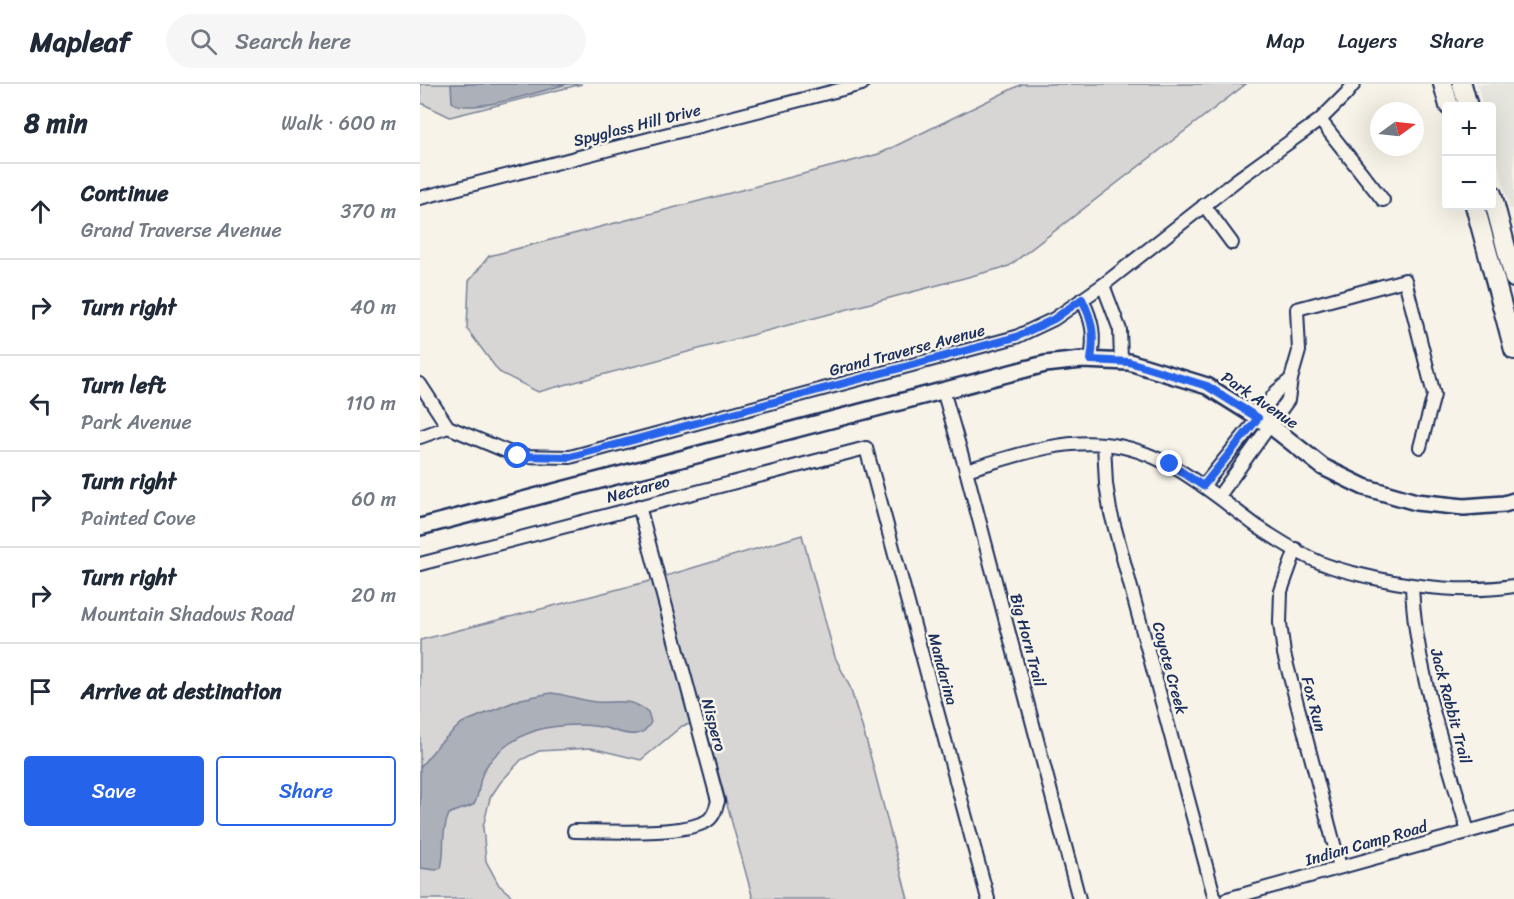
<!DOCTYPE html>
<html lang="en">
<head>
<meta charset="utf-8">
<style>
	:root { --surface:#fff; --page:#f6f6f7; --text:#1f2937; --muted:#747a83; --line:#e0e1e3; --accent:#2563eb }
	body { margin:0; font-family:Sriracha,sans-serif; background:var(--page); color:var(--text) }
	.controls { position:absolute; right:18px; top:18px; display:grid; overflow:hidden; border-radius:6px; box-shadow:0 6px 24px #0002 }
	.controls button { width:54px; height:54px; display:grid; place-items:center; padding:0; border:0; border-bottom:2px solid var(--line); background:var(--surface); color:var(--text); font:30px sans-serif }
	.compass { position:absolute; left:950px; top:18px; width:54px; height:54px; border-radius:50%; background:var(--surface); box-shadow:0 6px 24px #0002; rotate:75deg }
	.stop { position:absolute; width:18px; height:18px; margin:-14px; border:4px solid #2563eb; border-radius:50%; background:#fff }
	.stop.end { background:#2563eb; border-color:#fff; box-shadow:0 2px 6px #0008 }
	.list { margin:0; padding:0; list-style:none }
	h2 { display:flex; justify-content:space-between; align-items:center; height:78px; margin:0; padding:0 24px; font-size:26px }
	h2 small { font-size:20px; font-weight:400; color:var(--muted) }
	.list li { display:grid; grid-template-columns:39px 1fr auto; gap:18px; align-items:center; box-sizing:border-box; height:96px; padding:0 24px; border-top:2px solid var(--line) }
	.list b { display:block; font-size:22px; white-space:nowrap }
	.list p { margin:0; font-size:20px; white-space:nowrap; color:var(--muted) }
	.list em { font-size:20px; font-style:normal; color:var(--muted) }
	.actions { display:flex; gap:12px; padding:18px 24px }
	.actions a { flex:1; padding:14px 0; border:2px solid var(--accent); border-radius:6px; text-align:center; font-size:21px; color:var(--accent) }
	.actions .main { background:var(--accent); color:#fff }
	.icon { flex:none; width:33px; height:33px; fill:none; stroke:currentColor; stroke-width:2; stroke-linecap:round; stroke-linejoin:round }
	.map { position:relative; flex:none; width:1094px; height:815px; overflow:hidden }
	header { display:flex; align-items:center; gap:36px; box-sizing:border-box; height:84px; padding:0 30px; background:var(--surface); border-bottom:2px solid var(--line) }
	header strong { font-size:28px }
	nav { display:flex; gap:33px; margin-inline-start:auto; font-size:21px }
	.search { width:420px; height:54px; background:var(--page); display:flex; align-items:center; gap:15px; box-sizing:border-box; padding:0 21px; border-radius:33px; color:var(--muted); font-size:22px }
	main { display:flex }
	aside { flex:1; background:var(--surface) }
	.map>svg:first-child { display:block }
	.built { fill:#e6e5de }
	.green { fill:#d7d6d4; stroke:#798299; stroke-width:1.5 }
	.water { fill:#acb0b9; stroke:#727c95; stroke-width:1.5 }
	.lines { fill:none; stroke-linecap:round; stroke-linejoin:round }
	.minor-casing { stroke:#1b2f5e; stroke-width:16 }
	.tertiary-casing { stroke:#1b2f5e; stroke-width:20 }
	.secondary-casing { stroke:#1b2f5e; stroke-width:22 }
	.minor { stroke:#f7f3e8; stroke-width:12 }
	.tertiary { stroke:#f7f3e8; stroke-width:15 }
	.secondary { stroke:#f7f3e8; stroke-width:18 }
	.route { stroke:#2563eb; stroke-width:8 }
	.labels { text-anchor:middle; dominant-baseline:central; stroke-width:5; stroke-linejoin:round; paint-order:stroke }
	.street-label { font-size:16px; fill:#1b2f5e; stroke:#f7f3e8 }
</style>
</head>
<body>
<header>
<strong>Mapleaf</strong>
<div class="search"><svg class="icon" aria-label="search" viewBox="0 0 24 24"><circle cx="10" cy="10" r="6"/><path d="M15 15l6 6"/></svg>Search here</div>
<nav><a>Map</a><a>Layers</a><a>Share</a></nav>
</header>
<main>
<aside>
<h2>8 min<small>Walk · 600 m</small></h2>
<ul class="list">
<li><svg class="icon" aria-label="ahead" viewBox="0 0 24 24"><path d="M12 20V5M6 11l6-6 6 6"/></svg><div><b>Continue</b><p>Grand Traverse Avenue</p></div><em>370 m</em></li>
<li><svg class="icon" aria-label="right" viewBox="0 0 24 24"><path d="M7 20v-9h11M14 6l5 5-5 5"/></svg><div><b>Turn right</b></div><em>40 m</em></li>
<li><svg class="icon" aria-label="left" viewBox="0 0 24 24"><path d="M17 20v-9H6M10 6l-5 5 5 5"/></svg><div><b>Turn left</b><p>Park Avenue</p></div><em>110 m</em></li>
<li><svg class="icon" aria-label="right" viewBox="0 0 24 24"><path d="M7 20v-9h11M14 6l5 5-5 5"/></svg><div><b>Turn right</b><p>Painted Cove</p></div><em>60 m</em></li>
<li><svg class="icon" aria-label="right" viewBox="0 0 24 24"><path d="M7 20v-9h11M14 6l5 5-5 5"/></svg><div><b>Turn right</b><p>Mountain Shadows Road</p></div><em>20 m</em></li>
<li><svg class="icon" aria-label="arrive" viewBox="0 0 24 24"><path d="M6 21V4h12l-3 4 3 4H6"/></svg><div><b>Arrive at destination</b></div></li>
</ul>
<div class="actions"><a class="main">Save</a><a>Share</a></div>
</aside>
<div class="map">
<svg width="1094" height="815" viewBox="0 0 1094 815">
	<rect width="100%" height="100%" fill="#f7f3e8"/>
	<filter id="ink" filterUnits="userSpaceOnUse"><feTurbulence type="fractalNoise" baseFrequency=".0167" numOctaves="2"/><feDisplacementMap in="SourceGraphic" scale="12" xChannelSelector="R" yChannelSelector="G"/><feConvolveMatrix kernelMatrix="1 2 1 2 8 2 1 2 1" color-interpolation-filters="sRGB"/></filter>
	<g filter="url(#ink)">
		<!-- built -->
		<polygon class="built" points="1057,0 1094,0 1094,124 1090,125 1072,55 1072,22 1063,22"/>
		<!-- green -->
		<g class="green">
			<polygon points="0,0 162,0 30,33 1,19"/>
			<polygon points="602,0 826,0 589,182 118,308 79,288 47,245 49,197 69,172 459,70"/>
			<polygon points="382,451 415,573 430,603 447,659 488,815 333,815 284,637 262,642 221,676 171,664 119,667 101,676 80,699 70,714 63,743 66,777 79,801 95,815 0,815 0,556 226,498"/>
		</g>
		<!-- water -->
		<g class="water">
			<path d="M31 0H147C125 6 47 32 32 18Z"/>
			<path d="M131 609C144 610 156 615 169 617 191 622 207 610 228 628L231 638C228 644 224 649 217 650 205 652 193 645 181 643 164 640 143 641 125 644 102 649 73 666 63 689 58 698 60 712 54 720 52 723 36 726 29 730 20 751 26 766 21 784L16 786 0 784V683L20 659 42 639 101 615Z"/>
		</g>
		<g class="lines">
			<defs>
				<g id="minor">
					<polyline points="900,36 963,116"/>
					<polyline points="0,114 442,0"/>
					<polyline points="784,121 812,159"/>
					<polyline points="683,201 700,246 701,277"/>
					<path d="M662 215C673 238 675 251 671 276"/>
					<polyline points="0,300 28,343 98,372 150,373 596,253 634,235 683,201 818,95 900,36 926,10 934,0"/>
					<polyline points="523,306 546,386 659,815"/>
					<polyline points="0,353 28,343"/>
					<polyline points="684,360 686,400 690,426 795,815"/>
					<path d="M546 386C590 374 637 355 684 360 745 365 791 409 838 443 856 455 882 471 901 479 918 486 937 490 954 494 1001 504 1046 509 1094 502"/>
					<polyline points="783,402 838,334 856,308 871,295"/>
					<polyline points="799,412 868,316 871,295 879,267 877,225 985,196 1014,311 1000,363"/>
					<polyline points="876,465 861,507 860,539 864,570 920,783"/>
					<polyline points="0,480 446,364 568,815"/>
					<path d="M992 502C995 586 1026 668 1048 748"/>
					<path d="M154 747C187 747 260 752 287 737 294 733 296 724 298 717L219 422"/>
					<polyline points="807,815 1094,735"/>
				</g>
				<polyline id="tertiary" points="0,443 625,280 662,276 709,278 787,302 851,342 903,383 944,403 996,418 1044,423 1084,420 1094,417"/>
				<g id="secondary">
					<polyline points="1023,0 1029,22"/>
					<polyline points="1042,0 1048,22"/>
					<polyline points="1072,110 1094,194"/>
					<polyline points="1055,122 1094,266"/>
				</g>
			</defs>
			<!-- minor casing -->
			<use href="#minor" class="minor-casing"/>
			<!-- tertiary casing -->
			<use href="#tertiary" class="tertiary-casing"/>
			<!-- secondary casing -->
			<use href="#secondary" class="secondary-casing"/>
			<!-- minor -->
			<use href="#minor" class="minor"/>
			<!-- tertiary -->
			<use href="#tertiary" class="tertiary"/>
			<!-- secondary -->
			<use href="#secondary" class="secondary"/>
		</g>
	</g>
	<g class="lines" filter="url(#ink)">
		<!-- route -->
		<path class="route" d="M98 372 150 373 596 253 634 235 662 215C673 238 675 251 671 276L709 278 787 302 838 334 783 402 750 380"/>
	</g>
	<g class="labels">
		<!-- street labels -->
		<g class="street-label">
			<text transform="translate(217 41) rotate(-14)">Spyglass Hill Drive</text>
			<text transform="translate(487 266) rotate(-15)">Grand Traverse Avenue</text>
			<text transform="translate(840 316) rotate(34)">Park Avenue</text>
			<text transform="translate(218 405) rotate(-15)">Nectareo</text>
			<text transform="translate(608 556) rotate(75)">Big Horn Trail</text>
			<text transform="translate(750 584) rotate(75)">Coyote Creek</text>
			<text transform="translate(523 585) rotate(75)">Mandarina</text>
			<text transform="translate(894 620) rotate(75)">Fox Run</text>
			<text transform="translate(1031 622) rotate(75)">Jack Rabbit Trail</text>
			<text transform="translate(294 641) rotate(75)">Nispero</text>
			<text transform="translate(946 759) rotate(-16)">Indian Camp Road</text>
		</g>
	</g>
</svg>
<div class="controls">
<button>+</button>
<button>−</button>
</div>
<svg class="compass" viewBox="-18 -18 36 36"><path d="M0-13l5 13h-10z" fill="#e53935"/><path d="M0 13l5-13h-10z" fill="#747a83"/></svg>
<div class="stop" style="left:98px;top:372px"></div>
<div class="stop end" style="left:750px;top:380px"></div>
</div>
</main>
</body>
</html>
